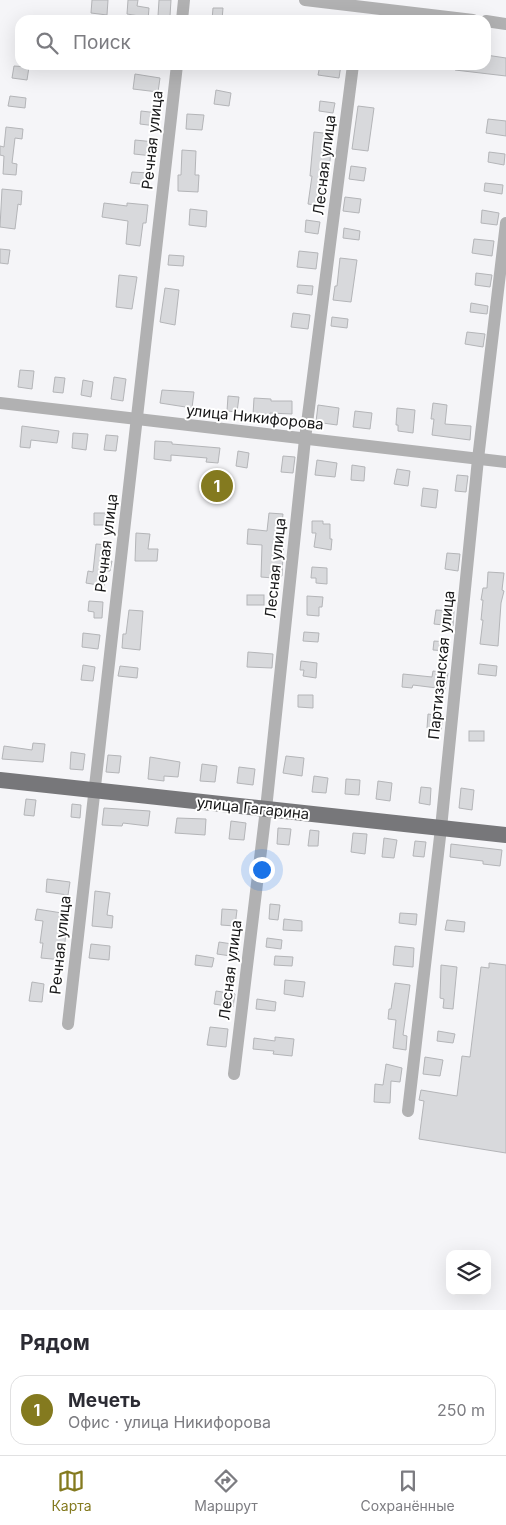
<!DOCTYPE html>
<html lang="ru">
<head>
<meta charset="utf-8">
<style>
	:root { --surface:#fff; --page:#f2f2f3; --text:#2b2b33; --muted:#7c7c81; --line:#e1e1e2; --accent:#847a1f }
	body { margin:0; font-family:Inter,sans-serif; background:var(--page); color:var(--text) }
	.controls { position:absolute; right:15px; bottom:15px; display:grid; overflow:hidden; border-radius:10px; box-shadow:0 5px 20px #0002 }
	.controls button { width:45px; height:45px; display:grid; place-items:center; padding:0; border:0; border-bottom:1px solid var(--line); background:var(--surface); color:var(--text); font:25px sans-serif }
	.you { position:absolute; left:261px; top:869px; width:18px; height:18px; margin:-12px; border:4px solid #fff; border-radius:50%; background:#1a73e8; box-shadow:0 0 0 8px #1a73e833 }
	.badge { display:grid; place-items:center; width:32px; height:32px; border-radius:50%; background:var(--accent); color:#fff; font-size:16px; font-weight:700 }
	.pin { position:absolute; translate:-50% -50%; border:2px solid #fff; box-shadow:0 1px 5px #0006 }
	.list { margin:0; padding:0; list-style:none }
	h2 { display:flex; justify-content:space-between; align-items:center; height:65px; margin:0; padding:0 20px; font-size:21px }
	h2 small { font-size:16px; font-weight:400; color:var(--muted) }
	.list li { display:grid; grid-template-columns:32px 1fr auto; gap:15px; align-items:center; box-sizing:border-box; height:70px; margin:0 10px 10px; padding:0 10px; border:1px solid var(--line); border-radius:15px }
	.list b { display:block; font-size:19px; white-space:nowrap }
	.list p { margin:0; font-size:16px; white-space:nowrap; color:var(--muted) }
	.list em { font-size:16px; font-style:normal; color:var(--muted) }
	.icon { flex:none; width:28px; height:28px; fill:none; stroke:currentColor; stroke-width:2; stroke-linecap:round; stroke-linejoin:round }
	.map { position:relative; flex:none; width:506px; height:1310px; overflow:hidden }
	.search { position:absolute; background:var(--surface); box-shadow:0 5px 20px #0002; left:15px; right:15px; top:15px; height:55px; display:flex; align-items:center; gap:12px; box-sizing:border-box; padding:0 18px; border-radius:15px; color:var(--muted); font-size:19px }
	.sheet { height:145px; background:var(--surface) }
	nav { display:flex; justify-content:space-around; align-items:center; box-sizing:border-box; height:70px; border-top:1px solid var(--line); background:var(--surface); font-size:14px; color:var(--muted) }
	nav a { display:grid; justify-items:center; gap:2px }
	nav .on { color:var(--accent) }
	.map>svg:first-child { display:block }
	.building { fill:#d8d9dc; stroke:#b4b5b8 }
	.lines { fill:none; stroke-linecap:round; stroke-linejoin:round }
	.minor { stroke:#b1b1b2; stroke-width:12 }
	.major { stroke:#77777a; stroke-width:16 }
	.labels { text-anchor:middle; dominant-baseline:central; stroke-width:4; stroke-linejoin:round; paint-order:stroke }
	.street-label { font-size:15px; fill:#161617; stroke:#fff }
</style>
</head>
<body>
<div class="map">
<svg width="506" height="1310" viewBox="0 0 506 1310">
	<rect width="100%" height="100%" fill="#f5f5f8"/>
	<!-- building -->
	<g class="building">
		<polygon points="92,0 108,0 107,15 91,13"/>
		<polygon points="128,0 138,0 137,6 149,8 148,20 139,20 139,16 127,14"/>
		<polygon points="159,0 171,0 170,16 158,16"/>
		<polygon points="213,8 223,8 222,20 212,20"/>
		<polygon points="486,55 506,58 506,76 455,70 456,65 486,65"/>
		<polygon points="320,65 341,65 339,78 318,75"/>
		<polygon points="14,66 29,67 27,80 12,78"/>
		<polygon points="135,74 160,78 158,92 133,89"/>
		<polygon points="216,90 231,93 229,106 214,104"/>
		<polygon points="10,96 26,98 25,108 8,106"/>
		<polygon points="320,101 335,103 333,113 319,111"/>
		<polygon points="358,106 374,108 368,151 352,149"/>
		<polygon points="141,111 158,113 156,126 140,124"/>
		<polygon points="187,114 204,115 202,130 186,129"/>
		<polygon points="488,119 506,121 506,136 486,133"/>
		<polygon points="6,127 23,129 22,139 15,138 12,163 17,164 16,175 3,174 4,156 0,155 0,146 4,147"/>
		<polygon points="314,132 333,134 328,178 327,178 323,206 308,204 312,176 310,176"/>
		<polygon points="135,140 155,142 153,156 134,154"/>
		<polygon points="182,150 196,151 195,175 199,175 198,192 178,191 178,175 181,175"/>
		<polygon points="489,152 505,154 504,165 488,162"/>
		<polygon points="351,166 366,168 364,181 349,179"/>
		<polygon points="132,172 150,173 149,185 130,183"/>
		<polygon points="485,183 503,185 502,194 484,191"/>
		<polygon points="2,189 22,191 21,205 18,204 15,229 0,227"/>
		<polygon points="345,197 361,199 359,213 343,211"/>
		<polygon points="104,203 127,206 127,203 148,205 146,223 143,223 140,246 126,244 128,221 102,217"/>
		<polygon points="190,209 207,211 206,227 189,225"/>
		<polygon points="482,210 499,213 497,225 481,223"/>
		<polygon points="306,220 320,222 318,234 305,232"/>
		<polygon points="344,228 360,231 359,240 343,238"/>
		<polygon points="474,239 494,241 492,256 472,253"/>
		<polygon points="0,249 10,250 8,264 0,263"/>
		<polygon points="299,251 318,253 316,269 297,267"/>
		<polygon points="169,255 184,256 183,266 168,265"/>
		<polygon points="340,258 357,260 351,302 333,300 335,286 337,286"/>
		<polygon points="476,273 492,275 490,287 475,285"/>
		<polygon points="119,275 137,277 132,309 116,307"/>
		<polygon points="298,285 313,286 312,295 297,293"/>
		<polygon points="165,288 179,290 175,325 160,322"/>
		<polygon points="471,303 488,306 487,314 470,312"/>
		<polygon points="293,313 310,315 308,329 291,327"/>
		<polygon points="332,317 348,319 347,328 331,326"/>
		<polygon points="467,332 485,334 483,347 465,344"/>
		<polygon points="20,370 34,371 32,389 18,387"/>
		<polygon points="55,377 65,378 63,393 53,392"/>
		<polygon points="114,377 126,379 123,401 111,399"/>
		<polygon points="83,380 93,382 91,397 81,395"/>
		<polygon points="162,390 194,392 192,408 160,403"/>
		<polygon points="228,396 239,397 237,412 227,411"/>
		<polygon points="254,398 271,399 271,401 292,401 292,414 270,413 270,416 253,415"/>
		<polygon points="433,403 447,405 445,424 471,426 470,440 432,435 434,419 431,419"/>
		<polygon points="318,405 339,408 337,425 316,422"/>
		<polygon points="397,408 415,410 413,433 398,431 398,425 396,425"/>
		<polygon points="355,411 372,413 370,429 353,427"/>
		<polygon points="22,426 59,431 57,443 31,440 30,448 20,447"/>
		<polygon points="73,433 88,434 86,450 72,448"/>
		<polygon points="106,435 118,436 116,451 104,450"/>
		<polygon points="155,441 172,442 172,444 220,448 218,463 206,462 207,458 171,455 171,461 154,459"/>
		<polygon points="238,451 249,453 247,468 236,466"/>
		<polygon points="283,456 295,457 293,473 281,472"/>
		<polygon points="317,460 337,463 335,477 315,475"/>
		<polygon points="352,465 365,467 364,481 351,480"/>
		<polygon points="397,469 410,471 408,486 394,484"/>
		<polygon points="457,475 468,476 466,492 455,491"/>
		<polygon points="210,476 230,477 229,489 226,489 225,498 212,497 213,489 209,488"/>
		<polygon points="423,488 438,490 436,508 421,506"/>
		<polygon points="94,513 110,513 109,525 94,525"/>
		<polygon points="269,513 283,514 281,533 284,533 282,576 273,575 273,578 261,577 262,545 247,544 248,529 267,531"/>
		<polygon points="312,521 323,521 323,524 330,524 330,539 332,539 331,550 314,547 316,533 312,533"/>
		<polygon points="136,533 150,534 148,549 158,549 157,561 135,561"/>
		<polygon points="96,544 109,545 107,560 112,561 110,571 106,571 104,586 86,583 88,571 93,572"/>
		<polygon points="447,553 460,554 458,571 445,569"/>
		<polygon points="312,567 327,568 327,584 316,583 316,578 311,578"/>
		<polygon points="488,572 504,573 502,590 504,591 501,603 498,646 480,644 483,620 481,620 483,600 481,600 483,588 487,588"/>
		<rect x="247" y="595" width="17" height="10"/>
		<polygon points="307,596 323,597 322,607 319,607 319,616 307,615"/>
		<polygon points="89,601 103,602 102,618 94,618 94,612 88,611"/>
		<polygon points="129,610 143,611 140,650 122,648 123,634 126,634"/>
		<polygon points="436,610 454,611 453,626 434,624"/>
		<polygon points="304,632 319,633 318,642 303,641"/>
		<polygon points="83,633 100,635 98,649 82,647"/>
		<polygon points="434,641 449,642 448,651 433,650"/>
		<polygon points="248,652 273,654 272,668 247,667"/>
		<polygon points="301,661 317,663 316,678 303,676 304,670 300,670"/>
		<polygon points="479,664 497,666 496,676 478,674"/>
		<polygon points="83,665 95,667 93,681 81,680"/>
		<polygon points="120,666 138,668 137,678 118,676"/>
		<polygon points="433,671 448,673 445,689 413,685 412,688 402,687 403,674 432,677"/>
		<polygon points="298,695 313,695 313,708 298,707"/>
		<polygon points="428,714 443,716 441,730 427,728"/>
		<rect x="469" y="731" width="15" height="10"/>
		<polygon points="33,743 45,744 43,762 2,759 4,746 32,750"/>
		<polygon points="71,752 85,754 83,770 70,769"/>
		<polygon points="108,755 121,756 119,773 106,772"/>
		<polygon points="286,756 304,758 302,776 283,773"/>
		<polygon points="150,757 180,762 178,777 164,776 164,781 148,779"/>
		<polygon points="202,764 217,766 215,782 200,781"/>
		<polygon points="239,767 255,769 253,785 237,783"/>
		<polygon points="314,776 328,778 326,793 312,792"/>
		<polygon points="346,779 360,780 359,795 345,794"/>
		<polygon points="378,781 392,783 390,801 376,799"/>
		<polygon points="421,787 431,788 430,805 419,803"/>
		<polygon points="461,788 474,790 472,810 459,808"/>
		<polygon points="26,799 36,800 34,816 24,815"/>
		<polygon points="72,804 81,805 80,818 71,817"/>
		<polygon points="104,808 150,811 148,826 123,823 122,826 102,825"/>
		<polygon points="177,818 206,819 205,835 175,833"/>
		<polygon points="231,821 246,823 244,840 229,839"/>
		<polygon points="278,828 291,829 289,845 277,844"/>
		<polygon points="310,830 319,831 318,846 308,846"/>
		<polygon points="353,833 367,834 365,854 351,852"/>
		<polygon points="384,838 397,840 394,858 382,857"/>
		<polygon points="415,841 426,842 424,857 413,856"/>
		<polygon points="451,844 502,850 500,866 483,864 483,861 450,857"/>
		<polygon points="47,879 70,882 68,895 46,892"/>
		<polygon points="95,891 110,893 107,915 113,916 112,928 92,926"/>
		<polygon points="270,904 280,905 278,920 269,919"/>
		<polygon points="37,909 68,914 63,960 41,958 43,943 40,943 43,921 35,920"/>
		<polygon points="222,909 237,910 235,926 221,925"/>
		<polygon points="400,913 417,914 416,925 399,923"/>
		<polygon points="284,919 302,921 302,931 283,930"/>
		<polygon points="447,920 465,922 464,932 445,930"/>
		<polygon points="267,938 282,940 281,949 266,947"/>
		<polygon points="219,942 239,945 238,957 217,954"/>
		<polygon points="91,944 110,946 109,960 89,958"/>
		<polygon points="395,946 414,948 413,967 393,965"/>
		<polygon points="196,955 214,958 212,967 195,965"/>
		<polygon points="275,956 293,957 292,966 274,965"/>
		<polygon points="489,963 506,965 506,1153 419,1139 424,1101 419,1100 421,1090 457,1096 462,1056 470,1057 481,967 489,968"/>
		<polygon points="441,965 457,967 453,1009 443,1008 444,999 440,998"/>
		<polygon points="285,980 305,982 303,997 284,994"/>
		<polygon points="32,982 44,984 42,1002 29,1001"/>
		<polygon points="395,983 410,985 403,1035 407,1036 406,1050 393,1048 396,1020 388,1019 389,1009 391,1009"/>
		<polygon points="216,991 235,994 233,1007 214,1004"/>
		<polygon points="257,999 276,1002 275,1011 256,1009"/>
		<polygon points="210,1027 228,1029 226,1047 207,1045"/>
		<polygon points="438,1031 455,1034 453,1043 437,1041"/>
		<polygon points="275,1037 294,1039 292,1056 273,1054 274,1051 253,1049 254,1038 275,1041"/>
		<polygon points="425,1057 443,1060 440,1076 423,1074"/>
		<polygon points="386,1064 402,1068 400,1082 391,1081 390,1103 374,1102 375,1084 383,1085"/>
	</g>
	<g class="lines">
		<!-- minor -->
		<g class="minor">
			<polyline points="305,0 473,20"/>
			<polyline points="182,20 184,0"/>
			<polyline points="486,21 506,24"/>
			<polyline points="0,403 506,462"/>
			<polyline points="68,1024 177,65"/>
			<polyline points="234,1074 266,809 305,439 353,65"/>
			<polyline points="408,1111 441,828 478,459 506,223"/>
		</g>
		<!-- major -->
		<polyline class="major" points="0,780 506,835"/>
	</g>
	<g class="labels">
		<!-- street labels -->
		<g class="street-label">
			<text transform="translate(152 140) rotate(-84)">Речная улица</text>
			<text transform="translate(324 165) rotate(-83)">Лесная улица</text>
			<text transform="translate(255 417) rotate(6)">улица Никифорова</text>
			<text transform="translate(106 543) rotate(-83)">Речная улица</text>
			<text transform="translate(275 568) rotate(-84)">Лесная улица</text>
			<text transform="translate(441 665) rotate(-84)">Партизанская улица</text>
			<text transform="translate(253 808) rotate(6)">улица Гагарина</text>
			<text transform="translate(60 945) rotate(-84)">Речная улица</text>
			<text transform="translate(230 970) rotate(-83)">Лесная улица</text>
		</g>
	</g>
</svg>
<div class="controls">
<button><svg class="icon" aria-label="layers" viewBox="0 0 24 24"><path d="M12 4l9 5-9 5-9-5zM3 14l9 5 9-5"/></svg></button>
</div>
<div class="you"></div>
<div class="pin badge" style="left:217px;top:486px">1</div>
<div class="search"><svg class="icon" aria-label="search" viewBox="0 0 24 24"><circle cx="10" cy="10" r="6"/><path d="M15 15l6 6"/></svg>Поиск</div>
</div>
<section class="sheet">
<h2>Рядом<small></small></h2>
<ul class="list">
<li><span class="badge">1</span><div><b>Мечеть</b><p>Офис · улица Никифорова</p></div><em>250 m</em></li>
</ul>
</section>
<nav>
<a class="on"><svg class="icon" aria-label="map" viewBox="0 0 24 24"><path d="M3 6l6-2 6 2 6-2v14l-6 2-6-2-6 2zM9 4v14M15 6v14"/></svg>Карта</a>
<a><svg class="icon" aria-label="directions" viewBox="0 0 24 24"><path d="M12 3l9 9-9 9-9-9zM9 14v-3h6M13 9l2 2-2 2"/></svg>Маршрут</a>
<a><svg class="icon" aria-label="saved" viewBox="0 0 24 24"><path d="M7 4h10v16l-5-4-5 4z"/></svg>Сохранённые</a>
</nav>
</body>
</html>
